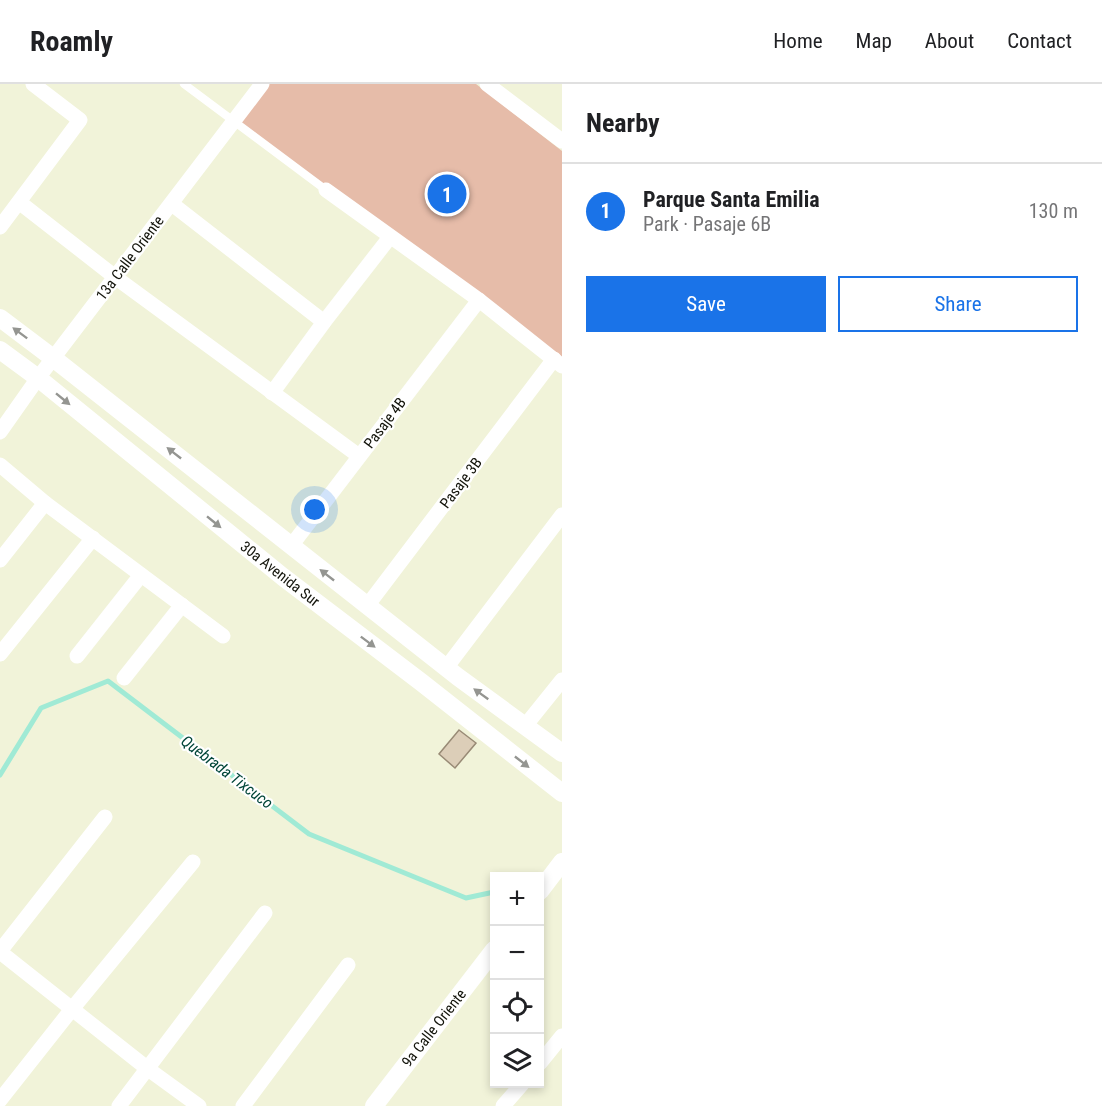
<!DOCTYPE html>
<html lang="en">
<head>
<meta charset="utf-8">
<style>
	:root { --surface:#fff; --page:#f2f2f2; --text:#202124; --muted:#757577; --line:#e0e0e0; --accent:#1a73e8 }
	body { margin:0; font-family:"Roboto Condensed",sans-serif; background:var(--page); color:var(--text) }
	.controls { position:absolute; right:18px; bottom:18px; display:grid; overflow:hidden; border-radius:0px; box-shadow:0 3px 9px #0003 }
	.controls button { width:54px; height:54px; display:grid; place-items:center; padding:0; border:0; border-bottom:2px solid var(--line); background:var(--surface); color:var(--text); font:30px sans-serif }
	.you { position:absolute; left:315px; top:426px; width:21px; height:21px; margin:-15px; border:4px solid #fff; border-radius:50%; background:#1a73e8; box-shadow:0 0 0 9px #1a73e833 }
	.badge { display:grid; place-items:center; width:39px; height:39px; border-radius:50%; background:var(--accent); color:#fff; font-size:20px; font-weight:700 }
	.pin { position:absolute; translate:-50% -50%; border:3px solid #fff; box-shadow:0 2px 6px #0006 }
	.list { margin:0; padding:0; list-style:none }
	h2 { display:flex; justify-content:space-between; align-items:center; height:78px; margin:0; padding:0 24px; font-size:26px }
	h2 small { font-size:20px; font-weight:400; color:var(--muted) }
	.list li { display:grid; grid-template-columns:39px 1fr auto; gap:18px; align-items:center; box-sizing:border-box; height:96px; padding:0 24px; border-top:2px solid var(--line) }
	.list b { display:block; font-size:22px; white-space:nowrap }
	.list p { margin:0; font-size:20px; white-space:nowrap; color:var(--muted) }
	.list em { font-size:20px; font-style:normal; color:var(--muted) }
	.actions { display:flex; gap:12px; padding:18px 24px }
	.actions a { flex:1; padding:14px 0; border:2px solid var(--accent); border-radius:0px; text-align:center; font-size:21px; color:var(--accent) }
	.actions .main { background:var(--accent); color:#fff }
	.icon { flex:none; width:33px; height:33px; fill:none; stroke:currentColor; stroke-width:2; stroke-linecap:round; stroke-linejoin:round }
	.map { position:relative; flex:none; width:562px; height:1022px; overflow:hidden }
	header { display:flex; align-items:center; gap:36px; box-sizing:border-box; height:84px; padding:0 30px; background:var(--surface); border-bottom:2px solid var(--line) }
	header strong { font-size:28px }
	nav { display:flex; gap:33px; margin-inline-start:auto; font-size:21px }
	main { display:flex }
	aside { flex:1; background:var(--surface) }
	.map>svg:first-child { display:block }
	.green { fill:#e6bca9 }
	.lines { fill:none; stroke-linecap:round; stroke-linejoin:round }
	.stream { stroke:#a0ead5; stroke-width:5 }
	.building { fill:#dcceb8; stroke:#998b76; stroke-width:1.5 }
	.service { stroke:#fff; stroke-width:8 }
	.minor { stroke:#fff; stroke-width:15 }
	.tertiary { stroke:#fff; stroke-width:18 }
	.oneway { fill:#949591 }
	.labels { text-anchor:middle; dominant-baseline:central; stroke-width:4.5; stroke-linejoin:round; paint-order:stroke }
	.street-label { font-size:15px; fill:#12130a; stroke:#fff }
	.water-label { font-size:16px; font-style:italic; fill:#014538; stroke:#fff }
</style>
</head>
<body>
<header>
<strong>Roamly</strong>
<nav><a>Home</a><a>Map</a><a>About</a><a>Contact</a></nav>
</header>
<main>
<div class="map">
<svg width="562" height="1022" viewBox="0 0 562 1022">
	<rect width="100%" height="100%" fill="#f1f3d9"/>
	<!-- green -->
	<polygon class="green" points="262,0 476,0 562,67 562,282 234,37"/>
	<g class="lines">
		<!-- stream -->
		<polyline class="stream" points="0,691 41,624 108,597 309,750 466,814 494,808"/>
	</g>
	<!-- building -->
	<polygon class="building" points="459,646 476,659 455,684 439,670"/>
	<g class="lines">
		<!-- service -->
		<polyline class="service" points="184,0 326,106"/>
		<!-- minor -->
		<g class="minor">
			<polyline points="487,0 562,57"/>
			<polyline points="326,106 479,216 562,282"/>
			<polyline points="19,118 119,196 359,372"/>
			<polyline points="172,120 324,238"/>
			<polyline points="0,143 80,36 33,0"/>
			<polyline points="272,309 324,238 390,153"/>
			<polyline points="0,348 38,294 262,0"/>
			<polyline points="0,381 45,419 223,552"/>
			<polyline points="291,462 479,216"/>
			<polyline points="0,476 45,419"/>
			<polyline points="367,522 554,275"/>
			<polyline points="0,570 93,454"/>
			<polyline points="77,572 141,491"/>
			<polyline points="446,584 562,431"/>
			<polyline points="124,594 182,521"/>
			<polyline points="525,642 562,596"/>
			<polyline points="0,867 105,733"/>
			<polyline points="0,868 148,985 199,1022"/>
			<polyline points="540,979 562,952"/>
			<polyline points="0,1016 72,925 193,778"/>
			<polyline points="119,1022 265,829"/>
			<polyline points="243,1022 348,881"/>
			<polyline points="503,1022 522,1000"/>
		</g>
		<!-- tertiary -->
		<g class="tertiary">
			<polyline points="0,234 53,274 458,593 562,669"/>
			<polyline points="0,266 38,294 283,493 421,598 562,709"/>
			<polyline points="540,807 562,778"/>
			<polyline points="374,1022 494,866"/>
		</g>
	</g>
	<!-- one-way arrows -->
	<defs><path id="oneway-solid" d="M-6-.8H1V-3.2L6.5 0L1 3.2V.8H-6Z" transform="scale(1.5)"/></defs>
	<g class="oneway">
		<use href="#oneway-solid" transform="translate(20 249) rotate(-143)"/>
		<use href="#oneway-solid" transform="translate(63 315) rotate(39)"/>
		<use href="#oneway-solid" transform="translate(174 369) rotate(-142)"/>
		<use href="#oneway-solid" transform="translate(214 438) rotate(39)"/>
		<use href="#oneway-solid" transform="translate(327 491) rotate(-142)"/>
		<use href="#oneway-solid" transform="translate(368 558) rotate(37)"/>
		<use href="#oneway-solid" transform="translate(481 610) rotate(-144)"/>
		<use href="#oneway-solid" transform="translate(522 678) rotate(38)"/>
	</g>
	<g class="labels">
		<!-- street labels -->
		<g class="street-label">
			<text transform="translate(130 174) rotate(-53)">13a Calle Oriente</text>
			<text transform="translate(385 339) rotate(-53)">Pasaje 4B</text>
			<text transform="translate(461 399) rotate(-53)">Pasaje 3B</text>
			<text transform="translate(280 490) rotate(38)">30a Avenida Sur</text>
			<text transform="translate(434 944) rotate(-52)">9a Calle Oriente</text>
		</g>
		<!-- water labels -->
		<g class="water-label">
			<text transform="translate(227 688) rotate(37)">Quebrada Tixcuco</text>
		</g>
	</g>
</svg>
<div class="controls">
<button>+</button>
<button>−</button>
<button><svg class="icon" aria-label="locate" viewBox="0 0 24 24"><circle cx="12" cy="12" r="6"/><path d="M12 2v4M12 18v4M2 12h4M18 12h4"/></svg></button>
<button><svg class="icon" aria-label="layers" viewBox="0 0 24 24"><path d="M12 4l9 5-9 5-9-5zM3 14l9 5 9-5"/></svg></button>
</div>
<div class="you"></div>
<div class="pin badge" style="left:447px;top:110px">1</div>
</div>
<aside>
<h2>Nearby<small></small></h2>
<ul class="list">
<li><span class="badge">1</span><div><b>Parque Santa Emilia</b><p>Park · Pasaje 6B</p></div><em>130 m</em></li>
</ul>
<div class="actions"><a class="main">Save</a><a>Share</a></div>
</aside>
</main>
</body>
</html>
